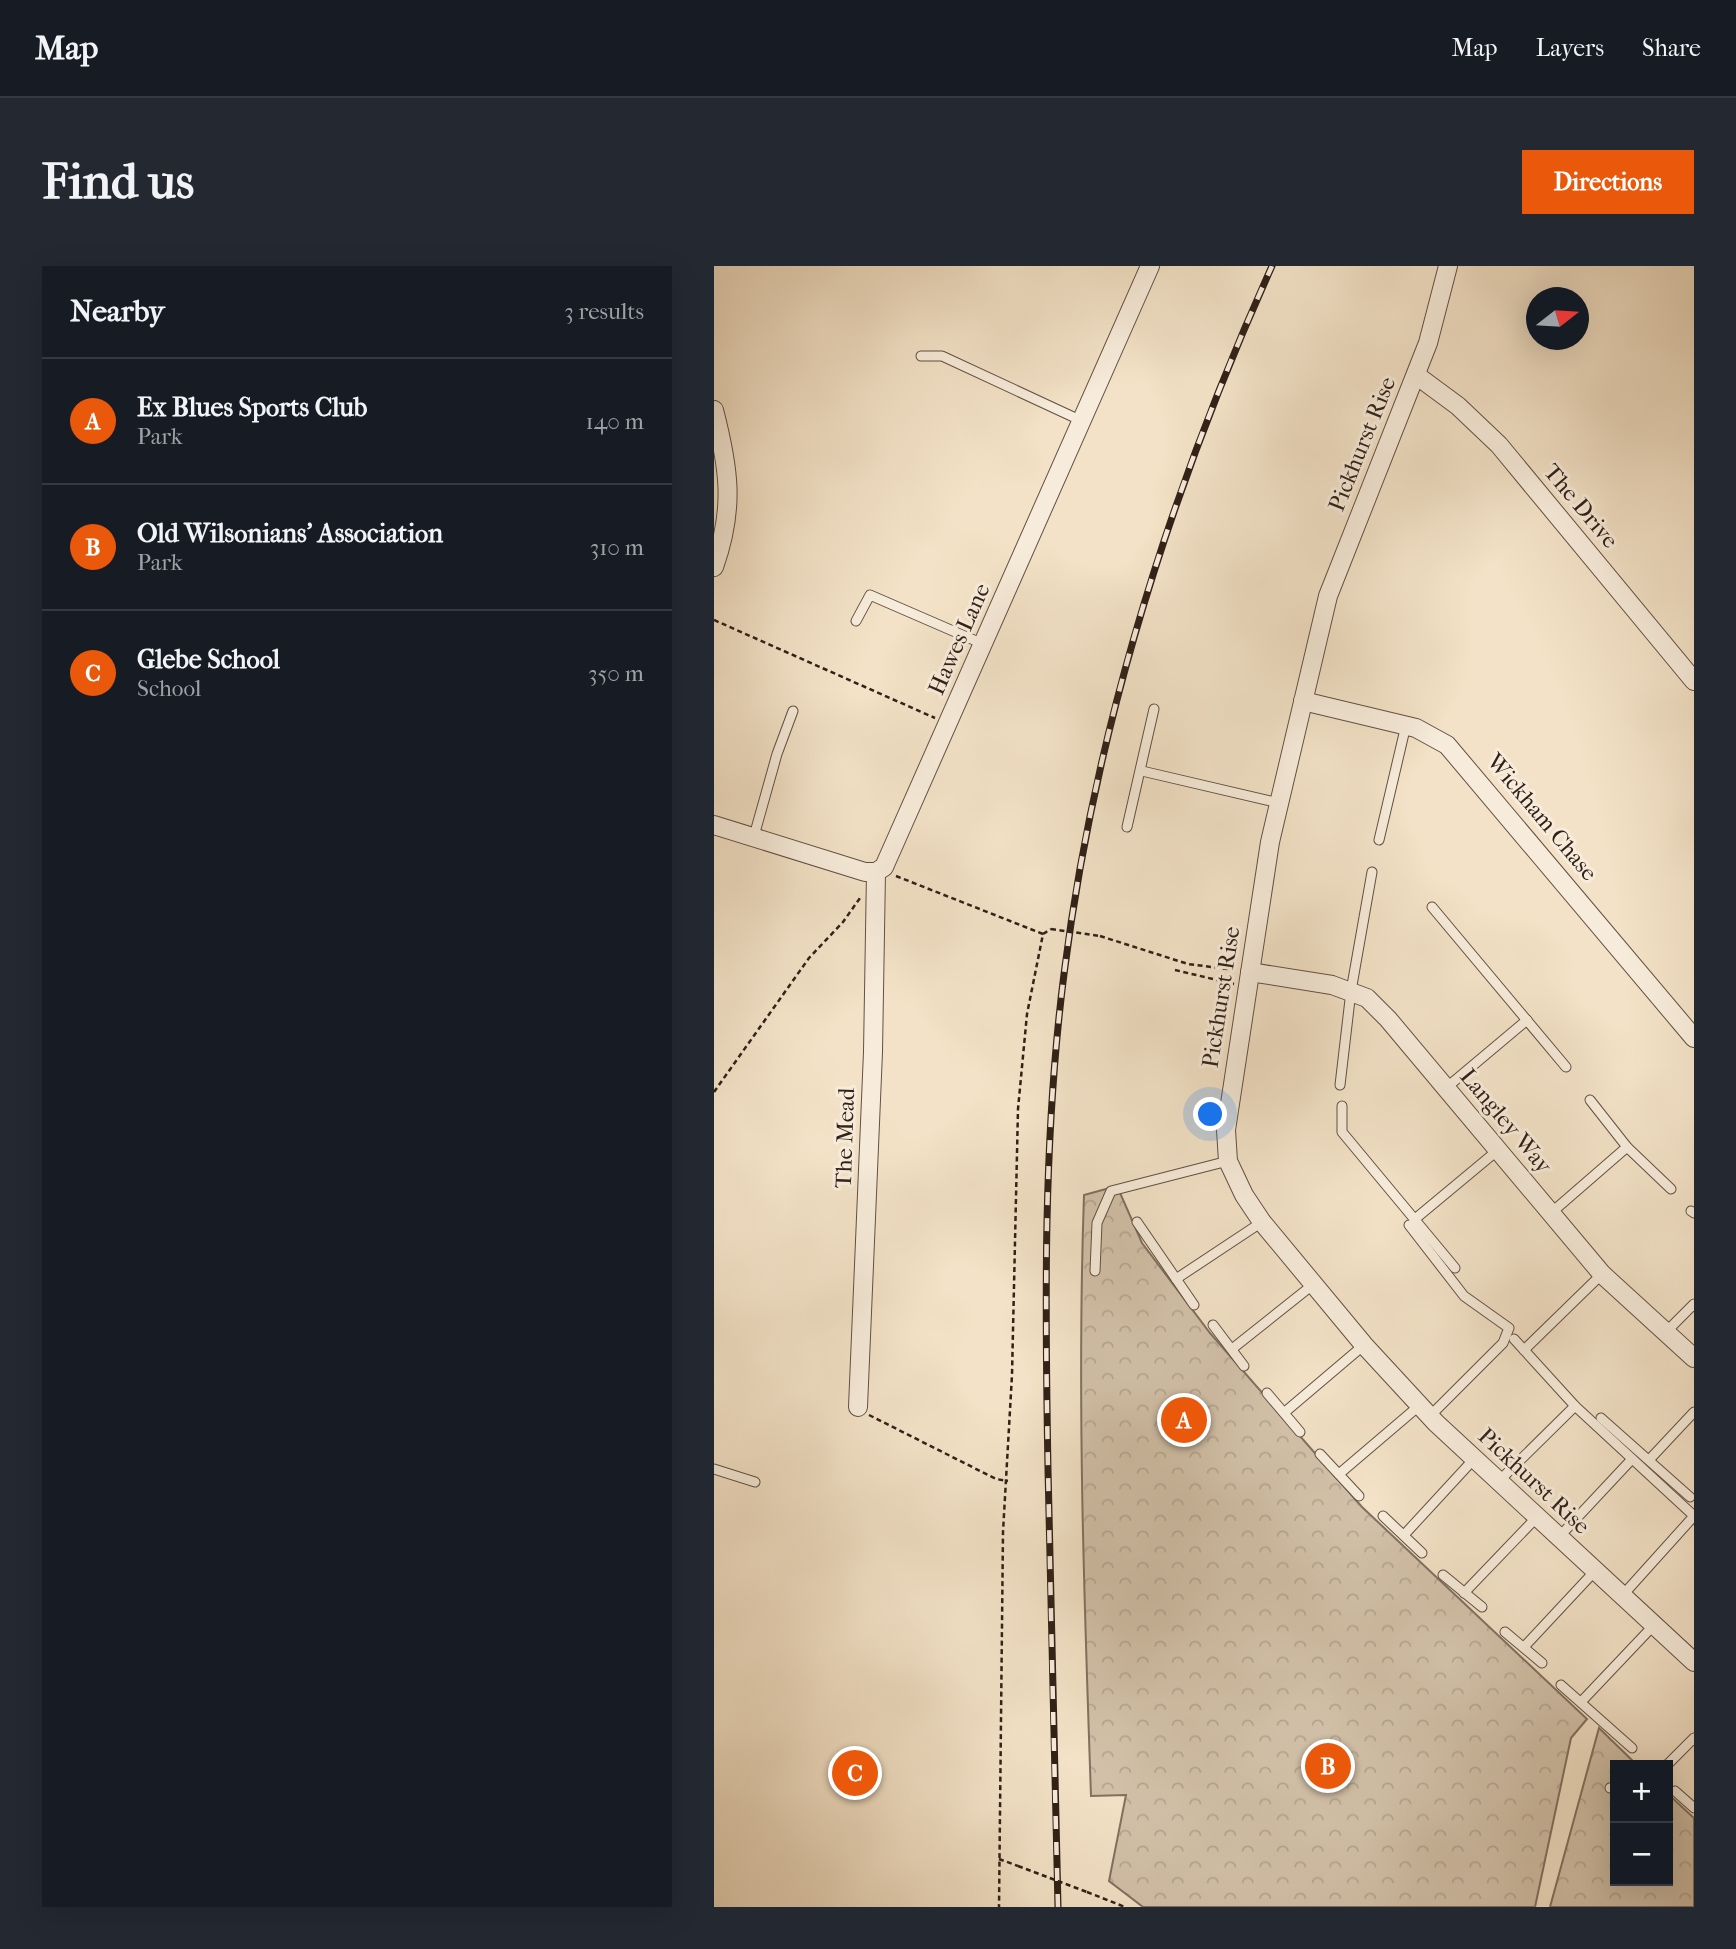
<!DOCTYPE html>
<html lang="en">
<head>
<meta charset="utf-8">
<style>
	:root { --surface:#171b24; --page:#242831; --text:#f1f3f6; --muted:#9ea1a6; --line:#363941; --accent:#ea580c }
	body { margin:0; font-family:"IM FELL French Canon",serif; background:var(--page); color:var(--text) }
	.controls { position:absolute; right:21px; bottom:21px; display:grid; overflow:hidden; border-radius:0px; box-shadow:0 7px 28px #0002 }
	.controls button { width:63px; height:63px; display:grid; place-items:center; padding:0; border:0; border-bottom:2px solid var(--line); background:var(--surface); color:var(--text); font:35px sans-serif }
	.compass { position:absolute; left:812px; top:21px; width:63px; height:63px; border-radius:50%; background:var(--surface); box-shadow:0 7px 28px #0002; rotate:73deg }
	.you { position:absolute; left:497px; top:849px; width:24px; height:24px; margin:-18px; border:5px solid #fff; border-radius:50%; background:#1a73e8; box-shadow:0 0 0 10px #1a73e833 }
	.badge { display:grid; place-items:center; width:46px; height:46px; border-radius:50%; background:var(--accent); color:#fff; font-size:23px; font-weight:700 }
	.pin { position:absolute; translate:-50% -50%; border:4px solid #fff; box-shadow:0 2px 7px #0006 }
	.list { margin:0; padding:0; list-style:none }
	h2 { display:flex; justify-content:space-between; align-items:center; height:91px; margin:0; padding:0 28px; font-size:30px }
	h2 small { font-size:23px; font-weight:400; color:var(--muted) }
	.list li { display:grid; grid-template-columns:46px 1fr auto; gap:21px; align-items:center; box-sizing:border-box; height:126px; padding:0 28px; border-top:2px solid var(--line) }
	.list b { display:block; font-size:26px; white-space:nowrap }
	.list p { margin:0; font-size:23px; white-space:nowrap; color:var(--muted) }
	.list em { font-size:23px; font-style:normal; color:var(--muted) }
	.map { position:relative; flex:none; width:980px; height:1641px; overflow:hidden; border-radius:0px }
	header { display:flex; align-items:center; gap:42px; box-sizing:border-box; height:98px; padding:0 35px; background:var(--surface); border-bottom:2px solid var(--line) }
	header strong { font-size:33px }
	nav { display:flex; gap:38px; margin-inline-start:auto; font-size:24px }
	.intro { display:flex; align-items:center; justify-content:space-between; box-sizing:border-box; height:168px; padding:0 42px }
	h1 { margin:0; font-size:49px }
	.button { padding:18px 32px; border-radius:0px; background:var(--accent); color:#fff; font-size:24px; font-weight:700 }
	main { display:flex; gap:42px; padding:0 42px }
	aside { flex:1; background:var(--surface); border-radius:0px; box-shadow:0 7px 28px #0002 }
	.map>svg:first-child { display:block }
	.park { fill:url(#park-crowns); stroke:#827060; stroke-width:2 }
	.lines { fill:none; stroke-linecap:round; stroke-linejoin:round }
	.service-casing { stroke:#625044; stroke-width:11 }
	.minor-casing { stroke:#625044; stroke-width:20 }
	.path { stroke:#312018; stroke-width:2.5; stroke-dasharray:5 3.5; stroke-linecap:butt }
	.service { stroke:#f7ecdb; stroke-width:9 }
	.minor { stroke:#f7ecdb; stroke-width:18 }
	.rail-casing { stroke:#312018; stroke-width:7 }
	.rail { stroke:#f7ecdb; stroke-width:4.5; stroke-dasharray:13; stroke-linecap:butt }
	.path-bridge { stroke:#312018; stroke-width:2.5; stroke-dasharray:5 3.5; stroke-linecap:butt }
	.labels { text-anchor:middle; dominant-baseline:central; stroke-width:6; stroke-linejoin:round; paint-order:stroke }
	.street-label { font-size:23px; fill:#312018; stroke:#f7ecdb }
</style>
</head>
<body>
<header>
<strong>Map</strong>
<nav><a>Map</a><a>Layers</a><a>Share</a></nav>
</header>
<div class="intro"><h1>Find us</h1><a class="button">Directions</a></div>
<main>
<aside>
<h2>Nearby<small>3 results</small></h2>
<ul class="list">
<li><span class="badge">A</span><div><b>Ex Blues Sports Club</b><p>Park</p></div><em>140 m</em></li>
<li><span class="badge">B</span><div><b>Old Wilsonians' Association</b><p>Park</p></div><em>310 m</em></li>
<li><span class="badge">C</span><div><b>Glebe School</b><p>School</p></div><em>350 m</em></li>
</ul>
</aside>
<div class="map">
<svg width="980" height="1641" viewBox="0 0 980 1641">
	<defs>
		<pattern id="park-crowns" width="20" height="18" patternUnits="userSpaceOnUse" patternTransform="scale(1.75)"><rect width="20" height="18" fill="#d2c1a9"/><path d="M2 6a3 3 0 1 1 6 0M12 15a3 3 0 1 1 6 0" fill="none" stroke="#b5a691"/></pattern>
	</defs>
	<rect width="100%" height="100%" fill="#f3e2c7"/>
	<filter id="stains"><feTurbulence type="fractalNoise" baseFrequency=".00286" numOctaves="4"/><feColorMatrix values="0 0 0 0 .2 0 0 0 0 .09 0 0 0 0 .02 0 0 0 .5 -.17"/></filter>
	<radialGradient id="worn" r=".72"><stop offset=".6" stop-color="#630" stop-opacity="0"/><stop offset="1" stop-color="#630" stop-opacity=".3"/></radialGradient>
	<!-- park -->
	<g class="park">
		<path d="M403 920 428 977 496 1067 648 1241 873 1453 857 1472 821 1641H429L395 1615 412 1529 377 1530C370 1330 363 1129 370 929Z"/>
		<polygon points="885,1462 923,1499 901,1499 901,1615 954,1615 954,1528 980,1552 980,1641 836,1641"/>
	</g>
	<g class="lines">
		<defs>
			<g id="service">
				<polyline points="207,90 228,90 368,155"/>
				<polyline points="142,355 156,329 269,378"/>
				<polyline points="428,505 565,537"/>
				<polyline points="413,561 440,443"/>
				<polyline points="40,570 63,488 79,445"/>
				<polyline points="665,574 692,459"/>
				<polyline points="718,641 852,801"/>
				<polyline points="626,819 637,725 658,606"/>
				<polyline points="732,822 813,754"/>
				<polyline points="876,834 913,881 957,923"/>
				<polyline points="628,840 628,866 741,1002"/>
				<polyline points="977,945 980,947"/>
				<polyline points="837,947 913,881"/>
				<polyline points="701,953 784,884"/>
				<polyline points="423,956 480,1039"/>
				<polyline points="695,959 750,1030 795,1062 789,1077 716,1150"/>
				<polyline points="381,1005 383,957 397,925 514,895"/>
				<polyline points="462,1013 548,956"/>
				<polyline points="499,1059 530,1100"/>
				<polyline points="952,1066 980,1038"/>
				<polyline points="800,1073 861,1140 980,1250"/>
				<polyline points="518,1083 601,1017"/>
				<polyline points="810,1084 888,1008"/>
				<polyline points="553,1127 586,1166"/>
				<polyline points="571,1146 650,1079"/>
				<polyline points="887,1152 976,1231"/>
				<polyline points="606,1188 645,1230"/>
				<polyline points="935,1194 980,1146"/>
				<polyline points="0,1203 41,1216"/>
				<polyline points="625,1208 706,1139"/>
				<polyline points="785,1215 861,1140"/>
				<polyline points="669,1250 708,1287"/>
				<polyline points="690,1269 760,1193"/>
				<polyline points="845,1271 918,1193"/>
				<polyline points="729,1309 768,1341"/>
				<polyline points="750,1327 822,1252"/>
				<polyline points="908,1330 980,1250"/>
				<polyline points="791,1366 828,1397"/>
				<polyline points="810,1381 880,1306"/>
				<polyline points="847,1419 918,1482"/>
				<polyline points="867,1436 940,1359"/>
				<polyline points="953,1499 980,1472"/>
				<polyline points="896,1522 901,1521"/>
				<polyline points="961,1525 980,1542"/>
			</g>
			<g id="minor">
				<polyline points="734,0 714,77 614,330 556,576 512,864 514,895 530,929 548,956 650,1079 722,1157 980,1396"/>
				<polyline points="702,109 744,140 785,179 980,415"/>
				<path d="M0 144C15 202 21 242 0 301"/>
				<polyline points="589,435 702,462 733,479 980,772"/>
				<polyline points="0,559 151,606 162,606 170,601 436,0"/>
				<polyline points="536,706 618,719 653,732 674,753 888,1008 980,1092"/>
				<polyline points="144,1141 159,786 162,606"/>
			</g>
		</defs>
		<!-- service casing -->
		<use href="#service" class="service-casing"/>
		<!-- minor casing -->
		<use href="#minor" class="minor-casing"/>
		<!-- path -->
		<g class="path">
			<polyline points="0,354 221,452"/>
			<polyline points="182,610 329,668 313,748 304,843 298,1109 289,1266 285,1641"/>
			<polyline points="329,668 337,663"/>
			<polyline points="386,670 474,698 521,704"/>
			<polyline points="461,704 520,718"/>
			<polyline points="0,826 95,692 129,656 146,632"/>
			<polyline points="155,1149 282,1213 294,1215"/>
			<polyline points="285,1593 304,1600"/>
			<polyline points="373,1626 411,1641"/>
		</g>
		<!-- service -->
		<use href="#service" class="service"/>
		<!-- minor -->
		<use href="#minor" class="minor"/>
		<defs>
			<path id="rail" d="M344 1641C340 1495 337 1349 334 1203 331 1038 329 872 350 708 381 461 456 226 558 0"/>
		</defs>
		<!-- rail casing -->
		<use href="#rail" class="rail-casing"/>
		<!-- rail -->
		<use href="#rail" class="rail"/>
		<!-- path-bridge -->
		<g class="path-bridge">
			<polyline points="337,663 386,670"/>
			<polyline points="304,1600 373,1626"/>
		</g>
	</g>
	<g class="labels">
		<!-- street labels -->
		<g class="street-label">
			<text transform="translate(648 178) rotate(-68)">Pickhurst Rise</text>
			<text transform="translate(867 240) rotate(50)">The Drive</text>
			<text transform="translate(245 373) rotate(-66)">Hawes Lane</text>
			<text transform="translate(828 551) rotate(50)">Wickham Chase</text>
			<text transform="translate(507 731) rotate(-81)">Pickhurst Rise</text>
			<text transform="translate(792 855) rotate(50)">Langley Way</text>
			<text transform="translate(131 872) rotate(-88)">The Mead</text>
			<text transform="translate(820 1215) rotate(43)">Pickhurst Rise</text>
		</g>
	</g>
	<rect width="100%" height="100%" filter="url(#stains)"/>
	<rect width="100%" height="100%" fill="url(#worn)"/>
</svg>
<div class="controls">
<button>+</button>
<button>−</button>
</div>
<svg class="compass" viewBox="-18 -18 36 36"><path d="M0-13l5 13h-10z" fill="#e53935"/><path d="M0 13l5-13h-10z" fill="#9ea1a6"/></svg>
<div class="you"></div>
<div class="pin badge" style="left:470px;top:1154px">A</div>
<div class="pin badge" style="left:614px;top:1500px">B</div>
<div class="pin badge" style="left:141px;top:1507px">C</div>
</div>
</main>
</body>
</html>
